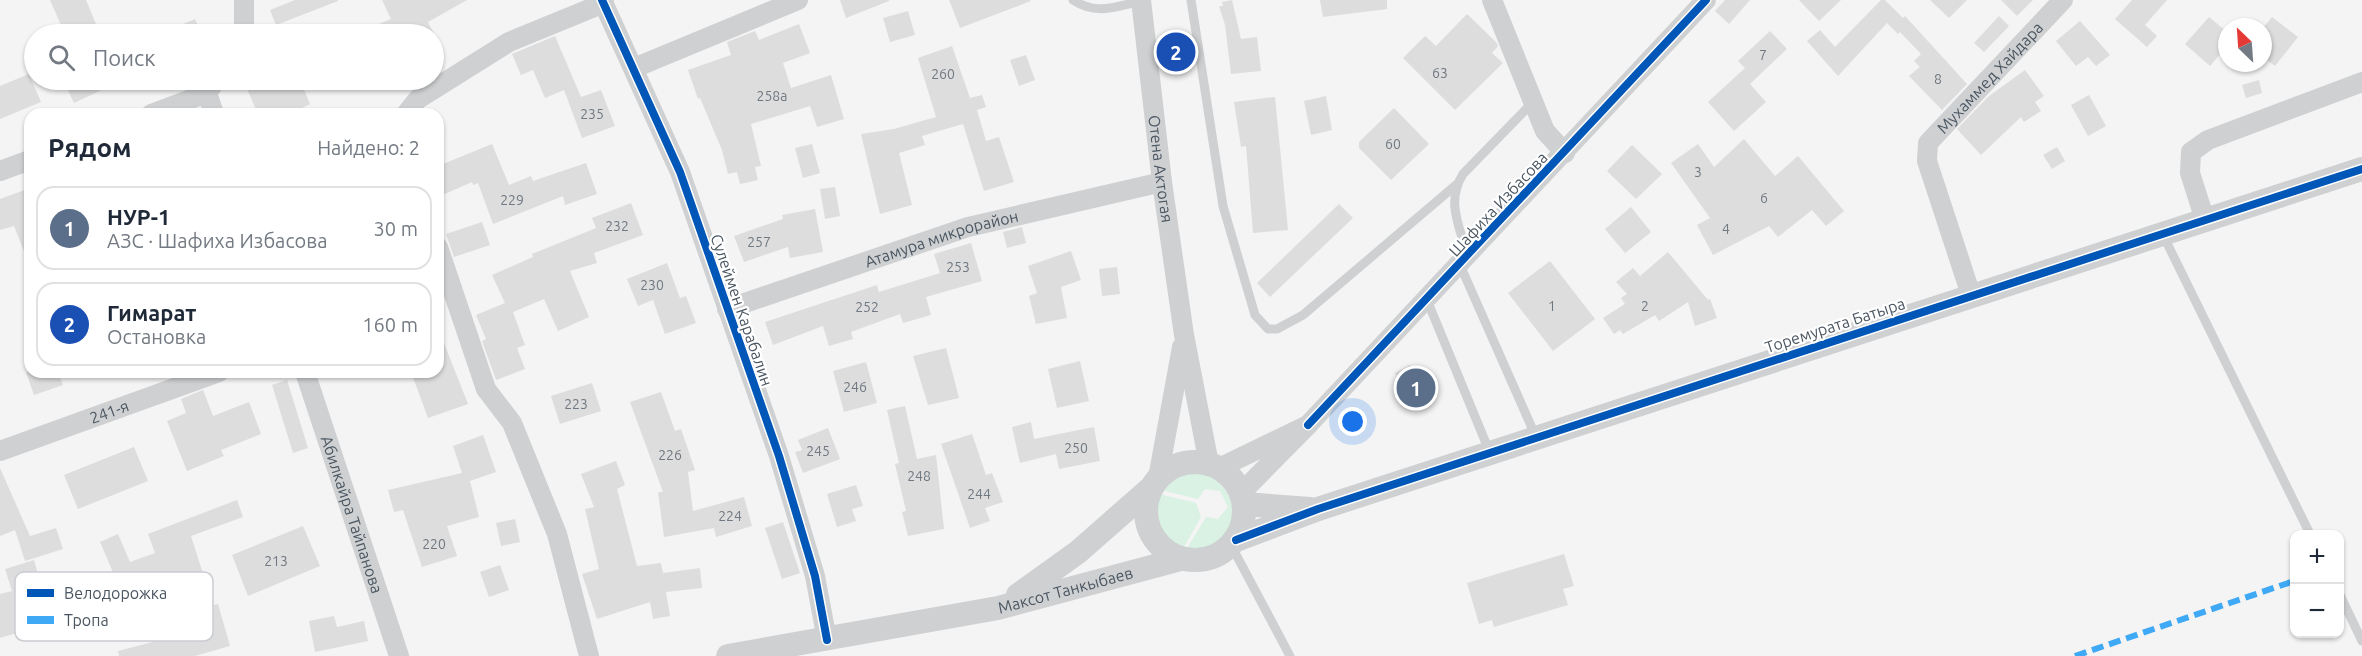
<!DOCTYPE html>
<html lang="ru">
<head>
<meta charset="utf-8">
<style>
	:root { --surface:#fff; --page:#f6f6f7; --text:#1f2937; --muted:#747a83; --line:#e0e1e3; --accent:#2563eb }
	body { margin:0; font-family:Ubuntu,sans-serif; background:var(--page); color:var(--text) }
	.controls { position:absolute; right:18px; bottom:18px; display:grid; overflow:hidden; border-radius:12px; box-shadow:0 2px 4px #0004 }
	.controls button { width:54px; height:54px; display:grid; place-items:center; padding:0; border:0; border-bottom:2px solid var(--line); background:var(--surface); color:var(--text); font:30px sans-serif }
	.compass { position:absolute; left:2218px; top:18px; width:54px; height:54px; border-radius:50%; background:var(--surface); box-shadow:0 2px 4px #0004; rotate:335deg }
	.you { position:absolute; left:1353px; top:422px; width:21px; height:21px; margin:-15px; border:4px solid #fff; border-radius:50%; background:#1a73e8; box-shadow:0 0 0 9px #1a73e833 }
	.badge { display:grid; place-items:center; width:39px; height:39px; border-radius:50%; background:var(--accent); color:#fff; font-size:20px; font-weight:700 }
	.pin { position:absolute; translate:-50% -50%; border:3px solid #fff; box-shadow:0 2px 6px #0006 }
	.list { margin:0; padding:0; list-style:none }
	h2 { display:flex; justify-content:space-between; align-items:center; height:78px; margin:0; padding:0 24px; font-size:26px }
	h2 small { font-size:20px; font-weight:400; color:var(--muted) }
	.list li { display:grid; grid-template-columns:39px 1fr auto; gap:18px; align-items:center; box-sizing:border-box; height:84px; margin:0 12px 12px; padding:0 12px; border:2px solid var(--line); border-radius:18px }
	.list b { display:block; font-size:22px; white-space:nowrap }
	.list p { margin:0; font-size:20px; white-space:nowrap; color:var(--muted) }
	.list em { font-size:20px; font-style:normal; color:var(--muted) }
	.icon { flex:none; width:33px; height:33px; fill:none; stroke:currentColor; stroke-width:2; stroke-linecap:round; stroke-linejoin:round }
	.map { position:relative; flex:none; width:2362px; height:656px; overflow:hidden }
	.search { position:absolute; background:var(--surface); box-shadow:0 2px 4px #0004; left:24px; top:24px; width:420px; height:66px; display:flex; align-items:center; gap:15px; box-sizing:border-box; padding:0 21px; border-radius:33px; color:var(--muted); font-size:22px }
	.panel { position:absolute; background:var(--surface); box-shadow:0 2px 4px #0004; left:24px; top:108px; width:420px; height:270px; border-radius:18px }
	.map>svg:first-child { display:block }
	.green { fill:#d9f2e3 }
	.building { fill:#ddddde }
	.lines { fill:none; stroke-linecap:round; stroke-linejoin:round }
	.service { stroke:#ced0d2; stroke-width:9 }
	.minor { stroke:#ced0d2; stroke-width:20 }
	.tertiary { stroke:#ced0d2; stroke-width:24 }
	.quiet { stroke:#3fa9f5; stroke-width:6; stroke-dasharray:12 6; stroke-linecap:butt }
	.cycleway-casing { stroke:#fff; stroke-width:11 }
	.cycleway { stroke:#0057b8; stroke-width:8 }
	.labels { text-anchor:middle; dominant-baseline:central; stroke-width:4.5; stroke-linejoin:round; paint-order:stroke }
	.number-label { font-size:14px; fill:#707881 }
	.street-label { font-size:16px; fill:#4a5661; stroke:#fff }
	.key { fill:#fff; stroke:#c9ccd0; stroke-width:1.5 }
	.key-label { font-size:16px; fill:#4a5661 }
</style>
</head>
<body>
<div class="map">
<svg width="2362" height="656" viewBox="0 0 2362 656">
	<rect width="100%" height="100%" fill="#f4f4f4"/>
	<!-- green -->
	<g class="green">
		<path d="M1198 472C1251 487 1240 556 1186 550L1206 517 1218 519 1228 507 1220 491 1205 489 1198 499 1161 490C1172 477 1181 473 1198 472Z"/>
		<path d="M1159 494 1196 503 1201 517 1184 547C1159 538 1152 518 1159 494Z"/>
	</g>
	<!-- building -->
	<g class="building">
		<polygon points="50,0 86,0 100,34 65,34"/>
		<polygon points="295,0 338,0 338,1 276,25 270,10"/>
		<polygon points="382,0 467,0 428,22 434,34 355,34 391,19"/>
		<polygon points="840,0 889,0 889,1 846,18"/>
		<polygon points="949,0 1030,0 1031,1 960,28"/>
		<polygon points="1232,0 1241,39 1257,37 1261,71 1231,74 1225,25 1219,6 1223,6 1222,2"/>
		<polygon points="1320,0 1387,0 1387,9 1323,17"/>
		<polygon points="1725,0 1750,0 1729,24 1715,11"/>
		<polygon points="1799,0 1841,0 1819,21"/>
		<polygon points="1881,0 1885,0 1903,18 1905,16 1967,84 1942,110 1909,76 1920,67 1914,61 1921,54 1900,32 1898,34 1887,23 1838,76 1807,41 1820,30 1835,47"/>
		<polygon points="1930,0 1967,0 1949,18"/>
		<polygon points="2001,0 2033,0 2017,16"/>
		<polygon points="2132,0 2167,0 2145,25 2157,36 2147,47 2115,19"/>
		<polygon points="908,11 915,35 890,42 883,18"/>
		<polygon points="1467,14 1496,42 1498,46 1492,53 1503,63 1455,110 1403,58 1425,36 1436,46"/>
		<polygon points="1999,16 2009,26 1984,52 1974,43"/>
		<polygon points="2209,17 2227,32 2227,46 2210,66 2185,44"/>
		<polygon points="2272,17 2298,37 2275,66 2263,57 2263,28"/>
		<polygon points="195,19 202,34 160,34"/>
		<polygon points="2080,21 2110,55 2096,66 2088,57 2076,66 2056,41"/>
		<polygon points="799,24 810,53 783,63 791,88 831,75 844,119 817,127 810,106 751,124 761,166 755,167 758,180 740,184 737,172 728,174 722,150 700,98 698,99 688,70 731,55 727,42 750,33 755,31 759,40"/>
		<polygon points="1770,31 1787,49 1750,84 1766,102 1734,131 1708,102 1745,68 1738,61"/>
		<polygon points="555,36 581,97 601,90 615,126 582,138 564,90 545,98 533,70 521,75 512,54"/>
		<polygon points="952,46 970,98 982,95 986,107 977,110 986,141 999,137 1014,182 984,191 963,124 922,136 925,145 899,153 912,205 880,214 861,134 894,129 936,117 918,58"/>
		<polygon points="1026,55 1035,80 1019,86 1010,60"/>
		<polygon points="2025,70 2044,96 2035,102 2041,111 2024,122 2021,117 1981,155 1957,129 1989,96"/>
		<polygon points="29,74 41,102 0,119 0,86"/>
		<polygon points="63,80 123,80 74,103"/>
		<polygon points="268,80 300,80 310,104 296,111 298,114 258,114 247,89"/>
		<polygon points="2259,80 2262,93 2246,98 2242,85"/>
		<polygon points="2089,95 2106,126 2088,136 2071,105"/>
		<polygon points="1326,96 1332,130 1311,135 1304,101"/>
		<polygon points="1275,97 1288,230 1253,233 1246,146 1241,147 1234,102"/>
		<polygon points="1394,108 1429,144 1391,180 1359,148 1359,142"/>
		<polygon points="1744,139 1775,176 1798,156 1844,211 1826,226 1812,210 1778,237 1769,226 1713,255 1697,225 1710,218 1671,163 1698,144 1714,167"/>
		<polygon points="492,144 509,185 531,176 533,181 586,163 597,194 565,205 563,196 493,224 478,183 473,185 472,182 438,197 438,166"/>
		<polygon points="812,144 820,173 803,178 795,148"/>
		<polygon points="1632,145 1662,174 1636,199 1607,171"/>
		<polygon points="2057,147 2065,161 2052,169 2043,155"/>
		<polygon points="835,187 840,216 825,219 820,189"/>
		<polygon points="30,188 30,263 29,264 14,226 0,230 0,199"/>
		<polygon points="631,203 643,235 594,253 597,263 570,271 589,317 558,331 544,299 513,312 525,345 517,348 525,369 496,380 482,341 486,339 476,315 505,303 492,275 533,257 532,254 596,228 592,218"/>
		<polygon points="1339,204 1353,218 1270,297 1257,283"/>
		<polygon points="1631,207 1651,232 1625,253 1605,229"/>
		<polygon points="815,209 823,252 790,258 788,247 744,262 734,236 783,219 782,215"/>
		<polygon points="482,222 490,245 454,257 446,234"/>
		<polygon points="1022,227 1026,243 1007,248 1003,232"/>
		<polygon points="971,243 982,281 926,297 931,315 903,323 900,314 851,332 853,339 829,346 823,326 773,345 765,322 877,285 879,292 940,273 934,254"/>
		<polygon points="1071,251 1081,280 1061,287 1067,318 1036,324 1029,296 1037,293 1028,266"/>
		<polygon points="1668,252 1708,300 1710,299 1717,318 1695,326 1688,302 1659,321 1655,315 1623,334 1620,330 1614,334 1603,318 1625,304 1621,298 1627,294 1616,282 1633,268 1640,276"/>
		<polygon points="1550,261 1595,319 1553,351 1508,293"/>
		<polygon points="667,263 680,298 686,296 696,323 665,334 653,300 638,306 627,279"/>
		<polygon points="1117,267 1120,294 1102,296 1099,269"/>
		<polygon points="438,328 468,404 428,418 411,372 438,372"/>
		<polygon points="946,348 959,398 928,405 913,356"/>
		<polygon points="1080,361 1089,401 1057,408 1048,369"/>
		<polygon points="866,362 877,403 844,412 833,371"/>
		<polygon points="1410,365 1428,403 1413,410 1395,373"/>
		<polygon points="26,372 58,372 63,385 34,395"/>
		<polygon points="287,380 308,448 293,453 272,385"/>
		<polygon points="592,383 601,411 560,424 551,396"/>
		<polygon points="203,390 213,416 249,402 261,434 221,450 224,456 187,471 167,421 186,413 181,399"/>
		<polygon points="661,392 675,431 681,429 695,470 688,472 693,511 744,497 752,526 716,537 714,528 664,537 658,492 663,492 630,402"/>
		<polygon points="905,406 917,459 936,455 944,529 908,536 902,512 906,511 895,464 899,463 887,410"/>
		<polygon points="1031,422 1034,439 1094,427 1100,461 1059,469 1056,454 1020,463 1012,427"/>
		<polygon points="828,428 840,459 803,473 795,452 802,450 798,440"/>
		<polygon points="972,434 986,475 992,473 1003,502 985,508 990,521 970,528 941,444"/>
		<polygon points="483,435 496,472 470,481 479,517 447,526 457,556 422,567 403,510 394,512 388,490 462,473 453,446"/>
		<polygon points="134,447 148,481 78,509 64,475"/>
		<polygon points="616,461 625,485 617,489 637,566 661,563 663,573 700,568 702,588 666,592 670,616 653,619 650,602 597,619 582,574 599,569 585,509 594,507 581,474"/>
		<polygon points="0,468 30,536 56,528 63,549 25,561 15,530 0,536"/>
		<polygon points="856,485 863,506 852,509 856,521 837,527 827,494"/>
		<polygon points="237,500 243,517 191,536 213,605 218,604 230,646 195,656 119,656 118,651 164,639 152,606 107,623 93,586 115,577 100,542 118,534 130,562 155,553 148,534"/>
		<polygon points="515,519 520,542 501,546 496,523"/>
		<polygon points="783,522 800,573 782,579 765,528"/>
		<polygon points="303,526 320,566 248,596 232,555"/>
		<polygon points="1564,554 1574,586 1563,589 1568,605 1494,627 1492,620 1479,624 1467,583"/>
		<polygon points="34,560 45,599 55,596 62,619 0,638 0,594 12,591 5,569"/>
		<polygon points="500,565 509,590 489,597 480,572"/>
		<polygon points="334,616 337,627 364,621 368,641 315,652 309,621"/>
	</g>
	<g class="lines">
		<!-- service -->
		<g class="service">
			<path d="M1073 0C1097 16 1117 6 1142 1"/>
			<polyline points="1191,0 1223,206 1255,315 1268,329 1277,329 1303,315 1456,185"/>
			<polyline points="2163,235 2310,534"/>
			<path d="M1467 254C1459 225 1446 201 1463 174L1533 102"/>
			<polyline points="1460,265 1536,437"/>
			<polyline points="1427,300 1490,453"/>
			<polyline points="1231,545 1290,656"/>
			<polyline points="2340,595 2362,641"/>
		</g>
		<!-- minor -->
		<g class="minor">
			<polyline points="602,0 680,172 779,456 815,576 827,640"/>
			<path id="s1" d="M1141 0 1162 182 1184 335 1209 464"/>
			<polyline points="1492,0 1545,131 1565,153"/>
			<polyline points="241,34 244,26 244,0"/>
			<polyline points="634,68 798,0"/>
			<polyline points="151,114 207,93"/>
			<polyline points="214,114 207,93 216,80"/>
			<polyline points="406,114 418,99 509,42 604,3"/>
			<polyline points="0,171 30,160"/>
			<polyline points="2205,220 2190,173 2191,152 2208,140 2362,82"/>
			<polyline points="438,247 486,389 512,423 557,534 589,656"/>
			<path id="s2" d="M1971 295 1927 161 1928 143 2063 0"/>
			<path id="s3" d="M727 309 968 227 1162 182"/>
			<path id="s4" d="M305 372 399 656"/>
			<polyline points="1308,425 1706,0"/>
			<path id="s5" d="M0 451 219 372"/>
			<polyline points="1219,468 1308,425 1241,493"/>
			<polyline points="1158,478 1182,347"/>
		</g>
		<!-- tertiary -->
		<g class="tertiary">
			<circle cx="1195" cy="511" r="49"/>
			<polyline points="1244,504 1310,509"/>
			<polyline points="1236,540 1318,509 2362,169"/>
			<polyline points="1018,595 1078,552 1152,487"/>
			<path id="s6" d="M728 656 998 608 1181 559"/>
		</g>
		<!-- quiet -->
		<polyline class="quiet" points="2075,656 2294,581"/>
		<defs>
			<g id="cycleway">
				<polyline points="602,0 680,172 779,456 815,576 827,640"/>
				<polyline points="1308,425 1706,0"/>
				<polyline points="1236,540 1318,509 2362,169"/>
			</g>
		</defs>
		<!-- cycleway casing -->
		<use href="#cycleway" class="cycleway-casing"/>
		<!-- cycleway -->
		<use href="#cycleway" class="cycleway"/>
	</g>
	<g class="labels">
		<!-- number labels -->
		<g class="number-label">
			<text x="1763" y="55">7</text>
			<text x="1440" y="73">63</text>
			<text x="943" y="74">260</text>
			<text x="1938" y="79">8</text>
			<text x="772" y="96">258а</text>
			<text x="592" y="114">235</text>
			<text x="1393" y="144">60</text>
			<text x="1698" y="172">3</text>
			<text x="1764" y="198">6</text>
			<text x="512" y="200">229</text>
			<text x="617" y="226">232</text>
			<text x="1726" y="229">4</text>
			<text x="759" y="242">257</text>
			<text x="958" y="267">253</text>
			<text x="652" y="285">230</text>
			<text x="1552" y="306">1</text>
			<text x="1645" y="306">2</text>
			<text x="867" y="307">252</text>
			<text x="855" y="387">246</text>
			<text x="576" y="404">223</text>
			<text x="1076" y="448">250</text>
			<text x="818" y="451">245</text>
			<text x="670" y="455">226</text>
			<text x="919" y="476">248</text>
			<text x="979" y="494">244</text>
			<text x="730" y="516">224</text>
			<text x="434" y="544">220</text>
			<text x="276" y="561">213</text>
		</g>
		<!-- street labels -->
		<g class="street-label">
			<text stroke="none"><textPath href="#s2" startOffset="249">Мухаммед Хайдара</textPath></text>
			<text stroke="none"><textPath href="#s1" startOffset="170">Отена Актогая</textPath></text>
			<text transform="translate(1498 204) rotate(-47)">Шафиха Избасова</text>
			<text stroke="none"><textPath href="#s3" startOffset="226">Атамура микрорайон</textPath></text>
			<text transform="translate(742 310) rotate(71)">Сулеймен Карабалин</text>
			<text transform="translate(1835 325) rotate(-18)">Торемурата Батыра</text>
			<text stroke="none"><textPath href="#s5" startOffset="116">241-я</textPath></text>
			<text stroke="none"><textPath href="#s4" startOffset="150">Абилкайра Тайпанова</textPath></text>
			<text stroke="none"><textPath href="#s6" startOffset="344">Максот Танкыбаев</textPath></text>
		</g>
	</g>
	<!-- legend -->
	<rect x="15" y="572" width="198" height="69" rx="9" class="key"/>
	<rect x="27" y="589" width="27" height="8" fill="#0057b8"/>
	<rect x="27" y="616" width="27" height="8" fill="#3fa9f5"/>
	<g class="key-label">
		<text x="64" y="599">Велодорожка</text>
		<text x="64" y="626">Тропа</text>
	</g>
</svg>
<div class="controls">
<button>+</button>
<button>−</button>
</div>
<svg class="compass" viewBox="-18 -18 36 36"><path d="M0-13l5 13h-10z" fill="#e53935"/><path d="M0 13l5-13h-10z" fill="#747a83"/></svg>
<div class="you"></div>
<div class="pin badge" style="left:1416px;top:388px;background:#5c6f8a">1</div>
<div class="pin badge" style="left:1176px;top:52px;background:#1a4fb4">2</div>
<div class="search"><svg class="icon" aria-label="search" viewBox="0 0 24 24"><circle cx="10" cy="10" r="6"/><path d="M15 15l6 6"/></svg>Поиск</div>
<section class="panel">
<h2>Рядом<small>Найдено: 2</small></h2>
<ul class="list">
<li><span class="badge" style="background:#5c6f8a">1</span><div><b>НУР-1</b><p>АЗС · Шафиха Избасова</p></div><em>30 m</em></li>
<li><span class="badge" style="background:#1a4fb4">2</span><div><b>Гимарат</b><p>Остановка</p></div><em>160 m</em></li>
</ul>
</section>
</div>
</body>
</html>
